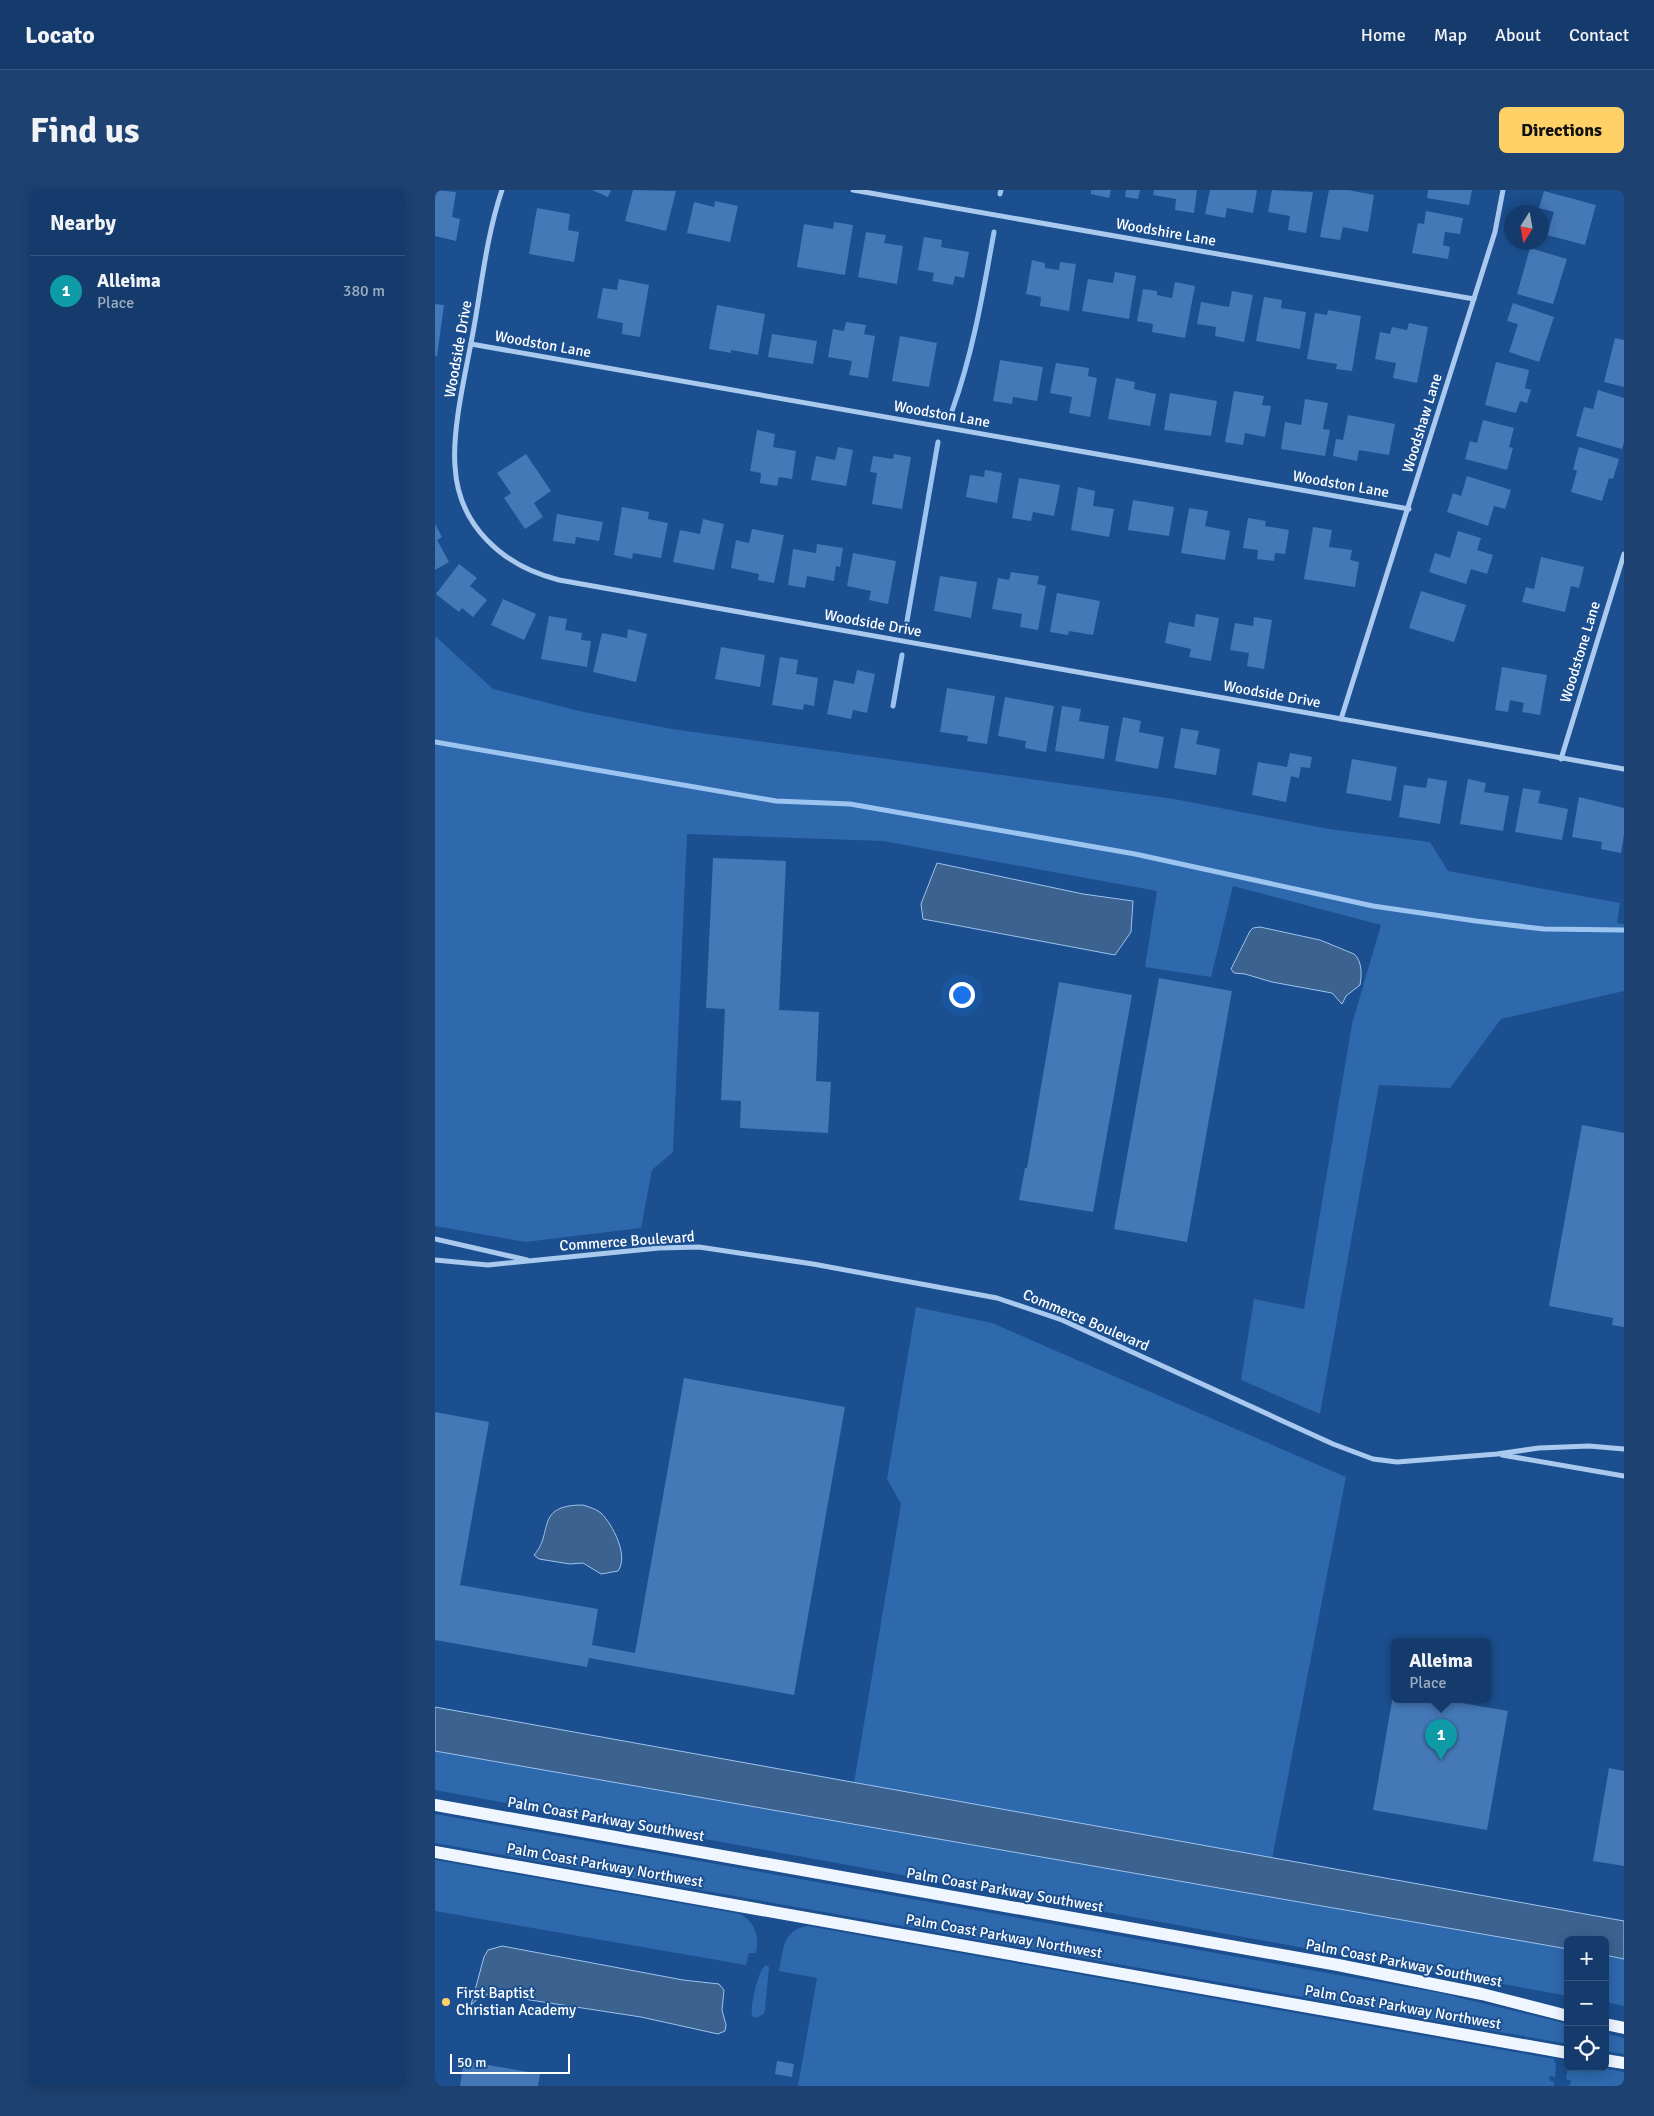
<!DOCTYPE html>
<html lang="en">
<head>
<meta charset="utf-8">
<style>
	:root { --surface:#143b6b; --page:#1d4271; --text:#f1f3f6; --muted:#9dadc1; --line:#33557e; --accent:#ffd166 }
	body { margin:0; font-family:Signika,sans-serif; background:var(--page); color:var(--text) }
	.controls { position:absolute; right:15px; bottom:15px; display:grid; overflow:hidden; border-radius:8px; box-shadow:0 2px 12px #0003 }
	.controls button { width:45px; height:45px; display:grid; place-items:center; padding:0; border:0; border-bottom:1px solid var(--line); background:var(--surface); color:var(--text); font:25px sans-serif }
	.compass { position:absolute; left:1069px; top:15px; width:45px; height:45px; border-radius:50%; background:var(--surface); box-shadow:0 2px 12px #0003; rotate:191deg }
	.scale { position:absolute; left:15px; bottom:12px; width:120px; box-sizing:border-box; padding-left:5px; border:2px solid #fff; border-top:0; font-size:14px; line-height:18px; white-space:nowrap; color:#fff; -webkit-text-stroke:4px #1b4f8f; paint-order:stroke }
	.you { position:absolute; left:526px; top:804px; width:18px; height:18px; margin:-12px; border:4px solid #fff; border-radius:50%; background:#1a73e8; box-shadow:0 0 0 8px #1a73e833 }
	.badge { display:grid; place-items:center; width:32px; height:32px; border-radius:50%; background:var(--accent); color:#fff; font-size:16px; font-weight:700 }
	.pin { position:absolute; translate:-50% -41px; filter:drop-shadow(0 1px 2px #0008) }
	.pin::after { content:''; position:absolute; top:26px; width:18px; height:15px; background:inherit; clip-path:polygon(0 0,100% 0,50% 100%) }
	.popup { position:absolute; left:956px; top:1448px; width:100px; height:65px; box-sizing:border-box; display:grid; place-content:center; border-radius:8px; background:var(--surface); filter:drop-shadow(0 1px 4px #0005); font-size:16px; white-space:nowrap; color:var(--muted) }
	.popup b { font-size:19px; color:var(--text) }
	.popup::after { content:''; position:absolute; left:50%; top:100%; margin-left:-10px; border:10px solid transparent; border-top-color:var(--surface) }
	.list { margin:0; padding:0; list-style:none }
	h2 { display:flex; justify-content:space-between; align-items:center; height:65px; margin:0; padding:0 20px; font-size:21px }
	h2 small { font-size:16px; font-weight:400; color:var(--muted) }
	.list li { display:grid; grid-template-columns:32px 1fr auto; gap:15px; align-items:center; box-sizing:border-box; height:70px; padding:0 20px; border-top:1px solid var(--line) }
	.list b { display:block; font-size:19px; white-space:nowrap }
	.list p { margin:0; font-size:16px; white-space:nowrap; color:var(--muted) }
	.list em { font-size:16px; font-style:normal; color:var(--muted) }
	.icon { flex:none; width:28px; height:28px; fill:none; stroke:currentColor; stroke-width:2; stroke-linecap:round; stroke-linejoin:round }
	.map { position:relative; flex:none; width:1189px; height:1896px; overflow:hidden; border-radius:8px }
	header { display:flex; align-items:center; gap:30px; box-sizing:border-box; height:70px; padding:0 25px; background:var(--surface); border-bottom:1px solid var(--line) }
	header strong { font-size:24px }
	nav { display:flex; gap:28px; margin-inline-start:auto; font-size:18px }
	.intro { display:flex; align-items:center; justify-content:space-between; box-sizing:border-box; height:120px; padding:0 30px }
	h1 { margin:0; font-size:35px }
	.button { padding:12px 22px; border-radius:8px; background:var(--accent); color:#111; font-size:18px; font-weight:700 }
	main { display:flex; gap:30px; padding:0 30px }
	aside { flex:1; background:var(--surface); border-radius:8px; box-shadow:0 2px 12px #0003 }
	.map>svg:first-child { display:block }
	.green { fill:#2e69ad }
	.water { fill:#3c6290; stroke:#9cc4f0 }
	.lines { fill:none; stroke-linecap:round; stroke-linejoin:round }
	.stream { stroke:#9cc4f0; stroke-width:5 }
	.building { fill:#4478b7 }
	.street { stroke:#a9c9ee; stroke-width:5 }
	.primary { stroke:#f0f6ff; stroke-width:12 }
	.poi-dot { fill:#ffd166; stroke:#1b4f8f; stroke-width:2 }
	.labels { text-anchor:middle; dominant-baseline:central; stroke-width:4; stroke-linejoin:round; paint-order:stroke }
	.street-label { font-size:15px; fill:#fff; stroke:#1b4f8f }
	.poi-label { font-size:15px; fill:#fff; stroke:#1b4f8f; text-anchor:start }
</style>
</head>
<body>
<header>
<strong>Locato</strong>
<nav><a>Home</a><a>Map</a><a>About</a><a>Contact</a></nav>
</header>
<div class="intro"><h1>Find us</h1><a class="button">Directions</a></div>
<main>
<aside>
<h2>Nearby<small></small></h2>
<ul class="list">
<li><span class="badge" style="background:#0f9aa8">1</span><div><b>Alleima</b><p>Place</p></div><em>380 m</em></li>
</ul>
</aside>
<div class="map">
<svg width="1189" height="1896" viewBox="0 0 1189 1896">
	<rect width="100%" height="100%" fill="#1b4f8f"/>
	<!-- green -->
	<g class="green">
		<polygon points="0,446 58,499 144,521 237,539 739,609 894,639 995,652 1013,681 1185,713 1182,733 1189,734 1189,801 1066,829 1015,898 944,895 885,1224 806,1190 819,1109 869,1119 917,834 946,735 798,696 776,787 710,777 722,701 448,651 252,644 238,962 217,980 206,1038 90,1052 0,1036"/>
		<polygon points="481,1117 557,1133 911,1287 837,1669 419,1593 466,1314 452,1289"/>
		<polygon points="0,1561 1133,1759 1133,1806 0,1600"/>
		<polygon points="0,1624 1005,1803 1133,1834 1133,1854 0,1653"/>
		<path d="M0 1670 305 1724C321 1733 324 1746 321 1763H314L311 1775 0 1721Z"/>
		<path d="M372 1736 1119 1869 1121 1876 1120 1887 1115 1886 1114 1890 1119 1892V1896H363L382 1788 344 1781C348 1760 348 1740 372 1736Z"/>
		<polygon points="1170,1765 1189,1769 1189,1816 1170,1812"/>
		<path d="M331 1775 334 1777 330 1819 329 1824 321 1828 317 1826C315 1816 323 1779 331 1775Z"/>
		<polygon points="1170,1843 1189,1848 1189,1864 1170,1861"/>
		<polygon points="1133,1877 1162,1877 1189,1882 1189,1896 1130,1896 1135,1895 1136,1891 1131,1889"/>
	</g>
	<!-- water -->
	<g class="water">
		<polygon points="502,673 648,704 698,711 696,742 680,765 488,729 486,714"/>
		<path d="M825 737 885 750 919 764C927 771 927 784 925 795L911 806 907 814 897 803 837 792 810 784 799 783 796 779 815 741 818 738Z"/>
		<path d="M148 1315C154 1317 161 1319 166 1323 178 1335 194 1366 183 1381L166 1384 148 1373 135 1374 104 1369 99 1365C119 1343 99 1315 148 1315Z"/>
		<polygon points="0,1517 1189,1731 1189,1769 1170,1765 1170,1750 1133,1750 1133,1759 0,1561"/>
		<polygon points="67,1756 248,1790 284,1794 289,1800 287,1820 291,1835 290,1841 283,1844 206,1827 56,1804 46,1806 36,1815 49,1767 53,1760"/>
	</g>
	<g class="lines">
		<!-- stream -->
		<g class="stream">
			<polyline points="565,4 566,0"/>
			<path d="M517 221C538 163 548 103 559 42"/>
			<polyline points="472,431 503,252"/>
			<polyline points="458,516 467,465"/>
			<polyline points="0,552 341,611 415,614 700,664 938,716 1041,731 1109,739 1189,740"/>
		</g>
	</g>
	<!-- building -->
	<g class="building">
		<polygon points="0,0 21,2 17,27 25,29 21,51 0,46"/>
		<polygon points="157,0 176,0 173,7"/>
		<polygon points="198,0 241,1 231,41 190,31"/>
		<polygon points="656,0 676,0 674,8 656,4"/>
		<polygon points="691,0 705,0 703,9 690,7"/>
		<polygon points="719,0 762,0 759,23 740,20 741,9 718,5"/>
		<polygon points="775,0 822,0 818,23 792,18 790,28 770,24"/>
		<polygon points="837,0 878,2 871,43 853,40 855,26 833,22"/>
		<polygon points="894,0 913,0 939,5 933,42 908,37 905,50 885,47"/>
		<polygon points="993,0 1037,0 1034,15 992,8"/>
		<polygon points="1109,1 1161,15 1150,55 1112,45 1119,22 1104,18"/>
		<polygon points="280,11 303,16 295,52 252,43 259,12 279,17"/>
		<polygon points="102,18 135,24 133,40 144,42 139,72 94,64"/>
		<polygon points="991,21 1028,28 1025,44 1010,42 1008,55 1015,57 1013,69 977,63 983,33 989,34"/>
		<polygon points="399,32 418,35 410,85 362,77 369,34 398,39"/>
		<polygon points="431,42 451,45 449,53 468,56 462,94 423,87"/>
		<polygon points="489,47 507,50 506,57 534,62 529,88 520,86 518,95 497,91 499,83 483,80"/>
		<polygon points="1095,58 1132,69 1118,114 1082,104"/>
		<polygon points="597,70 610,73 610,78 624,80 625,72 641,74 634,121 605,116 606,107 591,104"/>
		<polygon points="680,82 701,86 694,129 647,121 653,89 678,93"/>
		<polygon points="184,89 214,95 205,147 187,144 188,133 162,128 168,98 182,100"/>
		<polygon points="740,92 760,96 750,148 717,142 718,134 702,131 708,99 722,101 722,105 737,108"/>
		<polygon points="797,101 818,105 809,152 780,146 781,137 762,134 766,112 794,117"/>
		<polygon points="829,107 847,110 846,118 871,122 865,159 821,151"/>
		<polygon points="1078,113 1119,127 1104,172 1074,162 1083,134 1072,131"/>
		<polygon points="0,114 9,115 2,166 0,166"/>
		<polygon points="282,115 330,124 323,165 296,160 296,163 274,159"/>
		<polygon points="893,120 926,126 917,181 901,179 902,174 872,169 880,123 892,125"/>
		<polygon points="411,132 431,135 429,144 440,146 433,188 414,185 417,171 393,167 398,139 409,141"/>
		<polygon points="974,133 993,137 982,193 958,188 961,173 940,169 945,142 955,144 957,137 972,140"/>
		<polygon points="337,144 382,151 378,174 333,167"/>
		<polygon points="465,146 502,153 494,197 457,191"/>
		<polygon points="1180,148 1189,150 1189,197 1169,192"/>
		<polygon points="565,170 608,177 602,211 578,207 577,214 558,211"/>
		<polygon points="1061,172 1094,180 1090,198 1096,200 1092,213 1085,211 1081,223 1050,215"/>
		<polygon points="621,173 654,178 653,186 662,188 655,227 634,223 637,207 615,203"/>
		<polygon points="681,188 700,192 699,199 721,204 715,236 673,229"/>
		<polygon points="1163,200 1189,208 1189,252 1187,259 1141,246 1149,217 1158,219"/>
		<polygon points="799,201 829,206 827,215 836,216 830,247 810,243 808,255 790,252"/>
		<polygon points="735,203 782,211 776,246 729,240"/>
		<polygon points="870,209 893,213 888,239 895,240 890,266 846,259 850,232 866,235"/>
		<polygon points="913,225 960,234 954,265 924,260 922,271 898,266 901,249 908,250"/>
		<polygon points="1048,230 1079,238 1074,257 1078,258 1072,280 1030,269 1035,251 1042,253"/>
		<polygon points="322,240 340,244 338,257 361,261 357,289 344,287 342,296 325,293 326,283 315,281"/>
		<polygon points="403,257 418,260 411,296 376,290 381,266 400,270"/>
		<polygon points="1144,257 1184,269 1178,289 1174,288 1167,311 1136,302 1142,281 1138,279"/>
		<polygon points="91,264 116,301 99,313 108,327 90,339 69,308 76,303 62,283"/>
		<polygon points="459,264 476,267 467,319 437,314 442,283 435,282 438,266 458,269"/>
		<polygon points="550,280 567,283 562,313 531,307 535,285 549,287"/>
		<polygon points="1032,286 1076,300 1070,319 1059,316 1053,336 1012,322 1018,303 1026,306"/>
		<polygon points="584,288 625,295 619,326 598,322 596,331 577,328"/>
		<polygon points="643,297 660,301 658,316 679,319 674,347 636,340"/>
		<polygon points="698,310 739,317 734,346 693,340"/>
		<polygon points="187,317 214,322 213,329 233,333 226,368 198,363 197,369 179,365"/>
		<polygon points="754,318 773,321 770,336 795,341 790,370 746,363"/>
		<polygon points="122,324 168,332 164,351 141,347 140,354 118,351"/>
		<polygon points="813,328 831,331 830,336 854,340 850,364 840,363 839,371 822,369 823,360 808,358"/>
		<polygon points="268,329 289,334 279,380 238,372 245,340 265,344"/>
		<polygon points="0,334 7,347 2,350 14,372 0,380"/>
		<polygon points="878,337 897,340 894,357 917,360 915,370 924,372 920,397 869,389"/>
		<polygon points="317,339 349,345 339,393 323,390 324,384 296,378 301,350 314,353"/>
		<polygon points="1023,341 1046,348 1042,360 1058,365 1052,384 1036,379 1031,394 994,382 1000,363 1015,368"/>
		<polygon points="382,354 408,358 405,377 401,376 399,391 372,386 370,398 353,395 358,359 381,363"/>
		<polygon points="418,363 461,371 453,414 434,410 436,401 412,396"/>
		<polygon points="1106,367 1149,377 1144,398 1136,396 1130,422 1087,412 1091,397 1099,399"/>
		<polygon points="24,374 42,388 35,396 52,410 38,427 27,418 24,422 1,404"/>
		<polygon points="576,382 604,386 602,394 611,396 603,440 585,437 587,424 557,419 563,388 574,390"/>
		<polygon points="505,386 542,392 536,428 499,421"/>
		<polygon points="986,401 1031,415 1019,452 974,438"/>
		<polygon points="622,403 665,411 658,445 634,441 633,445 615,442"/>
		<polygon points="68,409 101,424 89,450 56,435"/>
		<polygon points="761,424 784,428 776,471 754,467 756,459 730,453 734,432 759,437"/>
		<polygon points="114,426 132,429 130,440 147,443 146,450 156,451 152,477 106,469"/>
		<polygon points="819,427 837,430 829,479 812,476 814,463 795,460 800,433 818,436"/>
		<polygon points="193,439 212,444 201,492 158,482 167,443 192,448"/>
		<polygon points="286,457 330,465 325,497 280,489"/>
		<polygon points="345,467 363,470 361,484 383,488 379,516 369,514 368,520 337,515"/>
		<polygon points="1067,477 1112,485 1105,525 1087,522 1089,513 1075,510 1073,522 1060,520"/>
		<polygon points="422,480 440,484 432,523 418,520 416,529 392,524 399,490 419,494"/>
		<polygon points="512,498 560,506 552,554 532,551 533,546 505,542"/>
		<polygon points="570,507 619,516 611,562 590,558 591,551 563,546"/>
		<polygon points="627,516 646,519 644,531 674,536 669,569 620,561"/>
		<polygon points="688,527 706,531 704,542 729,547 723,579 680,571"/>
		<polygon points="746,538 764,541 761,554 785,559 781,585 739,578"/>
		<polygon points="855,563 877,567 875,578 866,577 864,588 856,586 851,612 817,605 823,572 852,577"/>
		<polygon points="917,569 962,577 956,611 911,603"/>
		<polygon points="993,588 1012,591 1005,634 964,627 969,595 991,598"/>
		<polygon points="1033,589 1051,593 1049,602 1074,606 1068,641 1025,634"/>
		<polygon points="1088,598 1106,601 1103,613 1133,619 1127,650 1080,642"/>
		<polygon points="1144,607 1189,618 1189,645 1186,663 1166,659 1167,652 1137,647"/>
		<polygon points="278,668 351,671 344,820 384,822 381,891 396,892 393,943 305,938 306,911 286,910 290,819 271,818"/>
		<polygon points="724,788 797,801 752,1052 679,1039"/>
		<polygon points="624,792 697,805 658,1022 584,1010 590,978 592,978"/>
		<polygon points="1147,935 1189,943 1189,1137 1177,1135 1178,1128 1114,1116"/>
		<polygon points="249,1188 410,1217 359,1505 154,1468 152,1477 0,1450 0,1222 54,1232 25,1395 163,1419 157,1455 200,1463"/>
		<polygon points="959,1500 960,1509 1003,1509 1073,1521 1052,1640 938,1620"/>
		<polygon points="1174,1578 1189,1581 1189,1676 1158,1671"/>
		<polygon points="29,1871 105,1884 103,1896 25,1896"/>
		<polygon points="342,1871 359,1874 357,1887 340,1884"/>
	</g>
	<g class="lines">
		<!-- street -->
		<g class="street">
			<path d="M67 0C52 44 47 92 39 137 32 177 17 236 20 276 23 336 68 376 124 390L1189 579"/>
			<polyline points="418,0 1039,109"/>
			<polyline points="36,154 974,319"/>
			<polyline points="906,529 1060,42 1068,0"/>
			<polyline points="1126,569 1189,364"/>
			<polyline points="0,1049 92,1070"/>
			<polyline points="0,1070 53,1075 224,1058 264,1057 378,1074 562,1108 627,1130 898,1254 938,1269 962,1272 1062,1264 1104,1258 1154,1256 1189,1259"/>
			<polyline points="1067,1265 1189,1286"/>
		</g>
		<!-- primary -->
		<g class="primary">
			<polyline points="0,1615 903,1775 1047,1804 1133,1826"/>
			<polyline points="0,1662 1133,1863"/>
			<polyline points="1170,1834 1189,1838"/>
			<polyline points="1170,1870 1189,1873"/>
		</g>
	</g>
	<!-- markers -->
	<circle class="poi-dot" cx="11" cy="1812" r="5"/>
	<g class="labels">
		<!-- street labels -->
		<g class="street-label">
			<text transform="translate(731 42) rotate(10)">Woodshire Lane</text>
			<text transform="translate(108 154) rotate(10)">Woodston Lane</text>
			<text transform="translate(23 159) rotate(-80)">Woodside Drive</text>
			<text transform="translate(507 224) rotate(10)">Woodston Lane</text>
			<text transform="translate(987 233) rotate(-73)">Woodshaw Lane</text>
			<text transform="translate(906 294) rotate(10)">Woodston Lane</text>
			<text transform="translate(438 433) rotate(10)">Woodside Drive</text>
			<text transform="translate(1145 462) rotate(-73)">Woodstone Lane</text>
			<text transform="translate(837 504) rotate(10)">Woodside Drive</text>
			<text transform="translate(192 1051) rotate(-4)">Commerce Boulevard</text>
			<text transform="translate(651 1130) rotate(23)">Commerce Boulevard</text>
			<text transform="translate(171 1629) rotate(10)">Palm Coast Parkway Southwest</text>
			<text transform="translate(170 1675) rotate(10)">Palm Coast Parkway Northwest</text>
			<text transform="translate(570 1700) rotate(10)">Palm Coast Parkway Southwest</text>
			<text transform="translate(569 1746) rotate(10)">Palm Coast Parkway Northwest</text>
			<text transform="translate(969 1773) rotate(11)">Palm Coast Parkway Southwest</text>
			<text transform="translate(968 1817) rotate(10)">Palm Coast Parkway Northwest</text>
		</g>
		<!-- poi labels -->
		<g class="poi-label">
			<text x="21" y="1803">First Baptist<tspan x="21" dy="17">Christian Academy</tspan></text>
		</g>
	</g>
</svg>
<div class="controls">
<button>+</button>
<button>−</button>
<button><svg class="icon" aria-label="locate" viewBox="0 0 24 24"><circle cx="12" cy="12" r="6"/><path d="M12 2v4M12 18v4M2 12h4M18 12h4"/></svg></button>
</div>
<svg class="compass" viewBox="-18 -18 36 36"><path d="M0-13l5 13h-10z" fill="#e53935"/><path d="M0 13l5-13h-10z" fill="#9dadc1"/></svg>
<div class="scale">50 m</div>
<div class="you"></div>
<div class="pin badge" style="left:1006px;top:1570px;background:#0f9aa8">1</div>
<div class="popup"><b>Alleima</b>Place</div>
</div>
</main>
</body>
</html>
